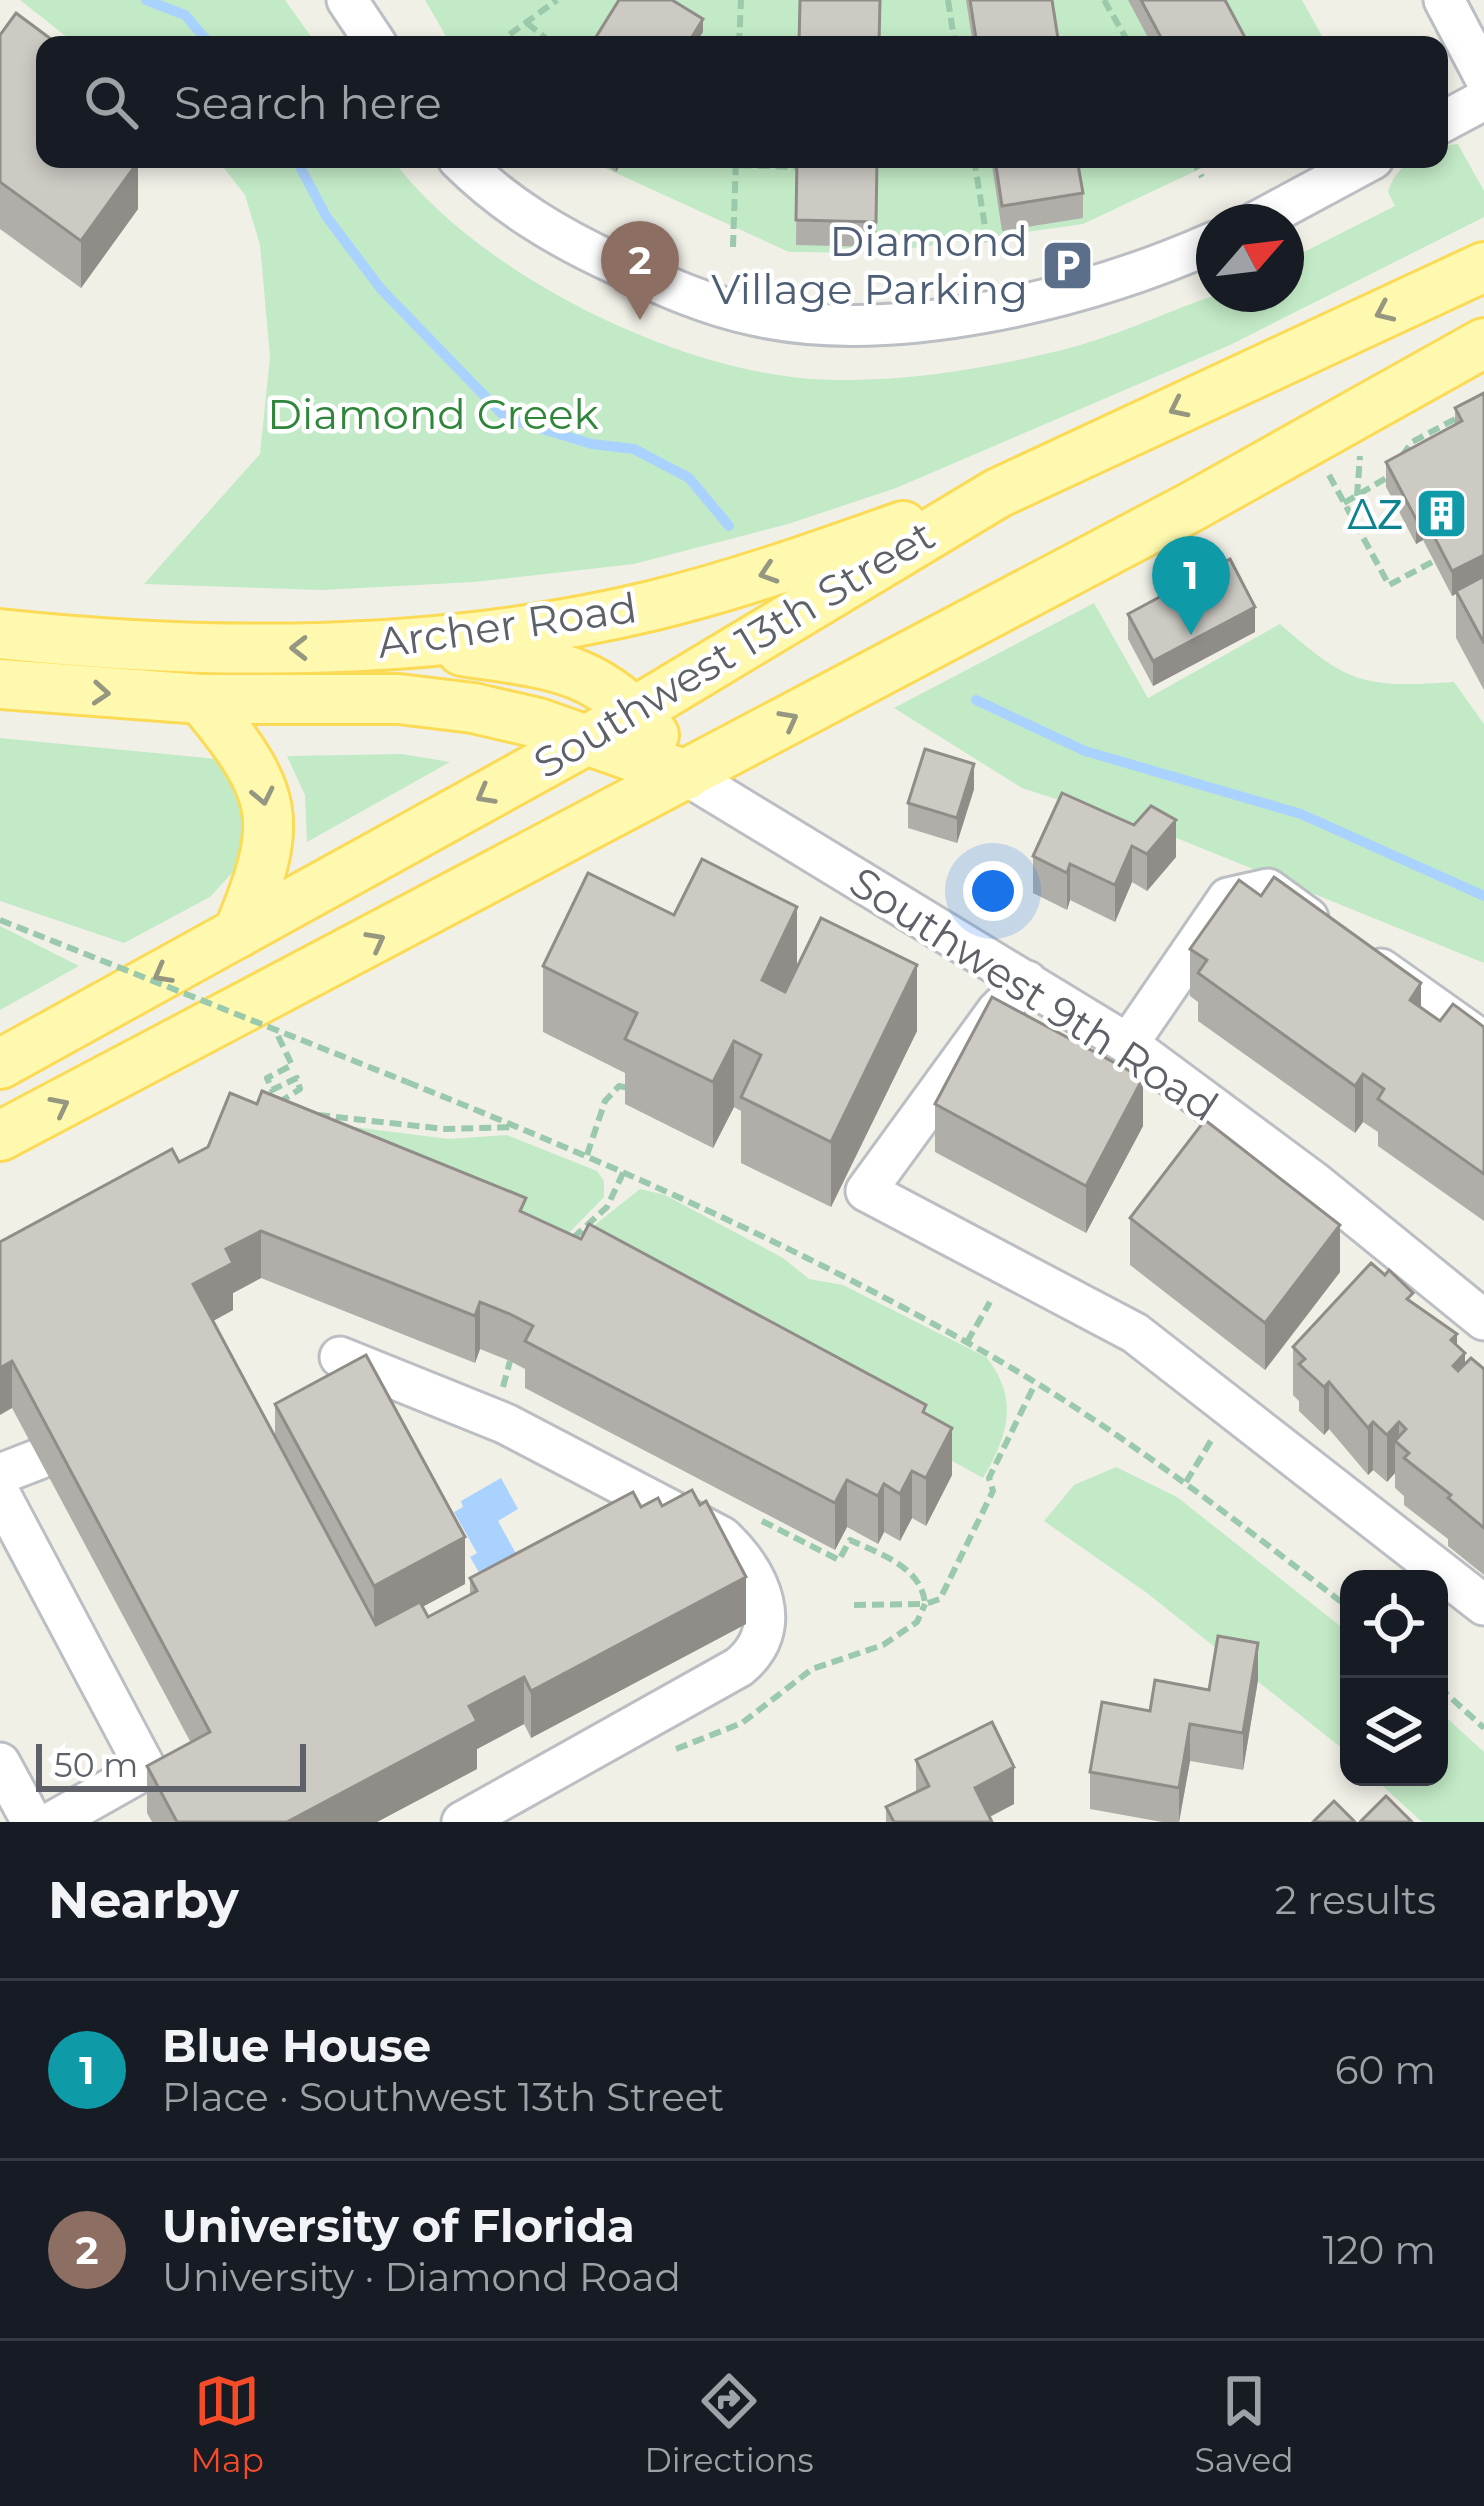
<!DOCTYPE html>
<html lang="en">
<head>
<meta charset="utf-8">
<style>
	:root { --surface:#171b24; --page:#20242c; --text:#f1f3f6; --muted:#9ea1a6; --line:#363941; --accent:#f54b29 }
	body { margin:0; font-family:Montserrat,sans-serif; background:var(--page); color:var(--text) }
	.controls { position:absolute; right:36px; bottom:36px; display:grid; overflow:hidden; border-radius:24px; box-shadow:0 6px 18px #0003 }
	.controls button { width:108px; height:108px; display:grid; place-items:center; padding:0; border:0; border-bottom:3px solid var(--line); background:var(--surface); color:var(--text); font:60px sans-serif }
	.compass { position:absolute; left:1196px; top:204px; width:108px; height:108px; border-radius:50%; background:var(--surface); box-shadow:0 6px 18px #0003; rotate:62deg }
	.scale { position:absolute; left:36px; bottom:30px; width:270px; box-sizing:border-box; padding-left:12px; border:6px solid #5e6268; border-top:0; font-size:33px; line-height:42px; white-space:nowrap; color:#5e6268; -webkit-text-stroke:9px #fff; paint-order:stroke }
	.you { position:absolute; left:993px; top:891px; width:42px; height:42px; margin:-30px; border:9px solid #fff; border-radius:50%; background:#1a73e8; box-shadow:0 0 0 18px #1a73e833 }
	.badge { display:grid; place-items:center; width:78px; height:78px; border-radius:50%; background:var(--accent); color:#fff; font-size:39px; font-weight:700 }
	.pin { position:absolute; translate:-50% -99px; filter:drop-shadow(0 3px 6px #0008) }
	.pin::after { content:''; position:absolute; top:63px; width:42px; height:36px; background:inherit; clip-path:polygon(0 0,100% 0,50% 100%) }
	.list { margin:0; padding:0; list-style:none }
	h2 { display:flex; justify-content:space-between; align-items:center; height:156px; margin:0; padding:0 48px; font-size:51px }
	h2 small { font-size:39px; font-weight:400; color:var(--muted) }
	.list li { display:grid; grid-template-columns:78px 1fr auto; gap:36px; align-items:center; box-sizing:border-box; height:180px; padding:0 48px; border-top:3px solid var(--line) }
	.list b { display:block; font-size:45px; white-space:nowrap }
	.list p { margin:0; font-size:39px; white-space:nowrap; color:var(--muted) }
	.list em { font-size:39px; font-style:normal; color:var(--muted) }
	.icon { flex:none; width:66px; height:66px; fill:none; stroke:currentColor; stroke-width:2; stroke-linecap:round; stroke-linejoin:round }
	.map { position:relative; flex:none; width:1484px; height:1822px; overflow:hidden }
	.search { position:absolute; background:var(--surface); box-shadow:0 6px 18px #0003; left:36px; right:36px; top:36px; height:132px; display:flex; align-items:center; gap:30px; box-sizing:border-box; padding:0 42px; border-radius:24px; color:var(--muted); font-size:45px }
	.sheet { height:516px; background:var(--surface) }
	nav { display:flex; justify-content:space-around; align-items:center; box-sizing:border-box; height:168px; border-top:3px solid var(--line); background:var(--surface); font-size:33px; color:var(--muted) }
	nav a { display:grid; justify-items:center; gap:6px }
	nav .on { color:var(--accent) }
	.map>svg:first-child { display:block }
	.green { fill:#c2eac6 }
	.water { fill:#aad2ff }
	.lines { fill:none; stroke-linecap:round; stroke-linejoin:round }
	.stream { stroke:#aad2ff; stroke-width:10 }
	.minor-casing { stroke:#bbbec3; stroke-width:45 }
	.major-casing { stroke:#fbdb56; stroke-width:54 }
	.path { stroke:#9ac9ab; stroke-width:6; stroke-dasharray:12 6; stroke-linecap:butt }
	.minor { stroke:#fff; stroke-width:39 }
	.major { stroke:#fff9af; stroke-width:48 }
	.path-bridge { stroke:#9ac9ab; stroke-width:6; stroke-dasharray:12 6; stroke-linecap:butt }
	.wall { fill:#b0aea9 }
	.shaded-wall { fill:#908d89 }
	.building { fill:#cdcac4; stroke:#908d89; stroke-width:3 }
	.oneway { stroke:#969781 }
	.labels { text-anchor:middle; dominant-baseline:central; stroke-width:9; stroke-linejoin:round; paint-order:stroke }
	.service-label { font-size:42px; fill:#4e5e75; stroke:#fff; text-anchor:end }
	.park-label { font-size:42px; fill:#2f863b; stroke:#fff }
	.culture-label { font-size:42px; fill:#0d838f; stroke:#fff; text-anchor:end }
	.street-label { font-size:42px; fill:#5e6268; stroke:#fff }
</style>
</head>
<body>
<div class="map">
<svg width="1484" height="1822" viewBox="0 0 1484 1822">
	<rect width="100%" height="100%" fill="#f1f0e7"/>
	<!-- green -->
	<g class="green">
		<polygon points="20,0 285,0 317,45 77,45"/>
		<polygon points="425,0 1302,0 1327,45 451,45"/>
		<path d="M1458 144 1484 191V217L1230 345 896 488 788 524 634 564 474 582 322 590 144 584 260 454 270 357 260 245 245 195 217 159H392C476 272 673 370 813 379 894 384 979 370 1058 351 1112 338 1161 314 1213 296 1234 289 1264 294 1286 294V261L1395 206 1388 192C1397 164 1412 159 1439 159V146Z"/>
		<polygon points="585,159 1221,159 1083,224 877,253 789,252"/>
		<path d="M1094 603 1148 698 1280 624C1348 684 1363 688 1454 682L1484 724V963L1179 839 1022 788 894 708Z"/>
		<polygon points="0,738 217,759 245,808 243,861 210,897 124,943 0,901"/>
		<polygon points="402,754 450,762 307,842 305,795 287,756"/>
		<polygon points="0,926 79,966 0,1010"/>
		<polygon points="283,1118 449,1139 507,1135 597,1171 604,1181 604,1197 560,1242"/>
		<path d="M640 1189 665 1195 783 1258 809 1279 843 1285 986 1357C1020 1399 1008 1435 983 1478L575 1252 582 1235Z"/>
		<polygon points="1116,1467 1177,1497 1349,1633 1349,1754 1147,1593 1044,1521 1074,1485"/>
		<polygon points="1439,1711 1484,1752 1484,1822 1422,1822 1373,1777 1439,1777"/>
	</g>
	<!-- water -->
	<polygon class="water" points="501,1478 518,1509 498,1521 520,1561 484,1581 470,1557 477,1553 454,1512 463,1507 461,1501"/>
	<g class="lines">
		<!-- stream -->
		<g class="stream">
			<polyline points="146,0 185,15 211,45"/>
			<polyline points="296,159 326,216 381,289 506,418 592,444 634,449 689,478 729,526"/>
			<polyline points="976,700 1085,751 1301,814 1484,896"/>
		</g>
		<defs>
			<g id="minor">
				<polyline points="347,0 377,45"/>
				<polyline points="1444,0 1484,76"/>
				<polyline points="1439,124 1484,100"/>
				<path d="M458 159C504 205 557 237 616 264 660 284 705 305 753 315 893 347 1085 299 1214 242"/>
				<polyline points="1256,222 1373,159"/>
				<polyline points="686,775 1128,1044 1314,1182 1484,1320"/>
				<polyline points="1381,969 1484,1042"/>
				<polyline points="1027,981 997,1011 866,1191 1135,1333 1484,1605"/>
				<polyline points="1128,1044 1228,898 1268,889 1308,918"/>
				<path d="M340 1357 506 1424 722 1537C760 1573 787 1628 739 1667L462 1822"/>
				<polyline points="0,1474 39,1459"/>
				<polyline points="0,1494 146,1769 52,1822"/>
				<polyline points="0,1763 32,1822"/>
			</g>
			<g id="major">
				<path d="M0 634C216 657 439 657 651 606 737 585 819 556 903 526"/>
				<path d="M462 651C546 664 598 664 654 735"/>
				<polyline points="0,684 201,699 399,699 473,708 538,723 686,775"/>
				<path d="M201 699C279 793 286 819 238 933"/>
				<polyline points="0,1064 589,739 998,493 1484,267"/>
				<polyline points="0,1136 1191,507 1484,343"/>
			</g>
		</defs>
		<!-- minor casing -->
		<use href="#minor" class="minor-casing"/>
		<!-- major casing -->
		<use href="#major" class="major-casing"/>
		<!-- path -->
		<g class="path">
			<polyline points="948,0 955,45"/>
			<polyline points="1104,0 1130,45"/>
			<polyline points="527,23 554,45"/>
			<polyline points="495,45 557,0"/>
			<polyline points="739,45 741,0"/>
			<polyline points="960,45 972,43"/>
			<polyline points="723,159 735,165 797,167"/>
			<polyline points="974,159 988,245"/>
			<polyline points="1192,159 1202,177"/>
			<polyline points="733,247 736,159"/>
			<polyline points="1402,456 1412,442 1459,417"/>
			<polyline points="1329,475 1389,585 1434,561"/>
			<polyline points="1357,496 1360,456"/>
			<polyline points="1344,503 1388,477"/>
			<polyline points="278,1036 292,1065 267,1078 272,1090 297,1078 300,1089 280,1102"/>
			<path d="M407 1082C599 1159 787 1241 968 1343 1104 1418 1227 1513 1349 1608"/>
			<polyline points="318,1115 445,1129 514,1127"/>
			<polyline points="587,1155 605,1101 619,1086 628,1088"/>
			<polyline points="573,1238 607,1207 624,1171"/>
			<polyline points="967,1342 990,1302"/>
			<polyline points="503,1387 510,1361"/>
			<polyline points="1186,1482 1212,1439"/>
			<path d="M762 1521 839 1560 850 1540C880 1554 922 1567 925 1604L940 1599 993 1491 989 1478 1035 1384"/>
			<polyline points="854,1605 925,1604"/>
			<polyline points="1439,1687 1484,1728"/>
			<polyline points="676,1749 742,1723 812,1669 883,1645 917,1622 925,1604"/>
		</g>
		<!-- minor -->
		<use href="#minor" class="minor"/>
		<!-- major -->
		<use href="#major" class="major"/>
		<!-- path-bridge -->
		<polyline class="path-bridge" points="0,920 407,1082"/>
	</g>
	<!-- wall -->
	<g class="wall">
		<polygon points="966,0 1052,0 1059,45 973,45"/>
		<polygon points="1128,0 1225,0 1249,45 1152,45"/>
		<polygon points="0,35 138,209 81,288 0,229"/>
		<polygon points="595,159 624,159 616,172"/>
		<polygon points="797,159 878,159 876,247 796,245"/>
		<polygon points="991,159 1077,159 1083,193 1083,218 1002,231"/>
		<polygon points="1484,393 1484,690 1456,638 1456,594 1452,596 1423,540 1416,544 1386,487 1386,462 1455,425 1455,408"/>
		<polygon points="1128,614 1255,632 1153,686 1128,639"/>
		<polygon points="974,789 957,843 908,828 908,803"/>
		<polygon points="1062,793 1176,857 1147,891 1132,882 1115,922 1070,900 1067,910 1033,893 1033,856"/>
		<polygon points="674,915 797,967 917,1031 831,1207 741,1163 741,1111 734,1107 713,1148 625,1104 625,1073 543,1032 543,966"/>
		<polygon points="1190,949 1421,1008 1440,1021 1484,1027 1484,1221 1378,1146 1378,1132 1363,1122 1355,1133 1198,1021 1198,1002 1190,996"/>
		<polygon points="935,1104 1143,1126 1086,1233 935,1152"/>
		<polygon points="179,1162 526,1213 926,1413 952,1475 926,1526 912,1518 900,1541 884,1532 878,1544 847,1527 835,1550 525,1388 525,1369 510,1361 480,1349 475,1363 261,1278 233,1293 233,1310 213,1321 275,1438 275,1404 465,1584 422,1607 428,1617 470,1595 470,1578 641,1507 746,1624 531,1738 524,1724 477,1749 477,1769 377,1822 152,1822 147,1813 147,1766 191,1743 12,1408 0,1242"/>
		<polygon points="1130,1218 1340,1272 1265,1370 1130,1265"/>
		<polygon points="1413,1303 1457,1346 1465,1365 1484,1369 1484,1575 1448,1546 1448,1539 1404,1505 1404,1496 1395,1488 1395,1473 1387,1482 1373,1470 1368,1475 1329,1429 1324,1435 1299,1411 1299,1401 1293,1395 1293,1347"/>
		<polygon points="1258,1680 1243,1770 1190,1761 1179,1822 1162,1822 1090,1809 1090,1772 1150,1711 1209,1690"/>
		<polygon points="916,1760 1014,1804 990,1817 992,1822 886,1822 886,1807 916,1792"/>
	</g>
	<!-- shaded-wall -->
	<g class="shaded-wall">
		<polygon points="703,19 703,32 695,45 687,45"/>
		<polygon points="616,159 624,159 616,172"/>
		<polygon points="138,162 138,209 81,288 81,241"/>
		<polygon points="1423,515 1423,540 1416,544 1416,519"/>
		<polygon points="1484,555 1484,579 1452,596 1452,571"/>
		<polygon points="1255,607 1255,632 1153,686 1153,661"/>
		<polygon points="974,764 974,789 957,843 957,818"/>
		<polygon points="1176,820 1176,857 1147,891 1147,854"/>
		<polygon points="1132,846 1132,882 1115,922 1115,885"/>
		<polygon points="1070,864 1070,900 1067,910 1067,873"/>
		<polygon points="797,907 797,973 762,1046 762,980"/>
		<polygon points="917,965 917,1031 831,1207 831,1142"/>
		<polygon points="1421,983 1421,1031 1410,1000"/>
		<polygon points="734,1041 734,1107 713,1148 713,1082"/>
		<polygon points="1363,1074 1363,1122 1355,1133 1355,1086"/>
		<polygon points="1143,1078 1143,1126 1086,1233 1086,1186"/>
		<polygon points="1340,1225 1340,1272 1265,1370 1265,1323"/>
		<polygon points="261,1231 261,1278 233,1293 233,1310 193,1332 193,1284 226,1249"/>
		<polygon points="480,1302 480,1349 475,1363 475,1316"/>
		<polygon points="1457,1334 1457,1361 1465,1353 1465,1400 1453,1413 1451,1340"/>
		<polygon points="12,1361 12,1408 0,1415 0,1368"/>
		<polygon points="1329,1382 1329,1429 1324,1435 1324,1387"/>
		<polygon points="1373,1422 1373,1470 1368,1475 1368,1428"/>
		<polygon points="1399,1422 1399,1444 1395,1441 1395,1473 1387,1482 1387,1435"/>
		<polygon points="952,1428 952,1475 926,1526 926,1478"/>
		<polygon points="912,1471 912,1518 900,1541 900,1494"/>
		<polygon points="847,1480 847,1527 835,1550 835,1503"/>
		<polygon points="884,1484 884,1532 878,1544 878,1496"/>
		<polygon points="465,1537 465,1584 374,1633 374,1586"/>
		<polygon points="746,1577 746,1624 531,1738 531,1691"/>
		<polygon points="1258,1643 1258,1680 1243,1770 1243,1733"/>
		<polygon points="524,1677 524,1724 477,1749 477,1769 377,1822 287,1822 469,1706"/>
		<polygon points="1190,1724 1190,1761 1179,1822 1179,1788"/>
		<polygon points="1014,1767 1014,1804 979,1822 975,1788"/>
	</g>
	<!-- building -->
	<g class="building">
		<polygon points="619,0 672,0 703,19 687,45 591,45"/>
		<polygon points="800,0 880,0 879,45 799,45"/>
		<polygon points="970,0 1052,0 1059,45 977,45"/>
		<polygon points="1141,0 1225,0 1249,45 1165,45"/>
		<polygon points="16,13 59,45 45,45 45,159 134,159 138,162 81,241 0,182 0,35"/>
		<polygon points="797,159 877,159 876,222 796,220"/>
		<polygon points="995,159 1077,159 1083,193 1002,206"/>
		<polygon points="1484,393 1484,555 1452,571 1423,515 1416,519 1386,462 1462,421 1455,408"/>
		<polygon points="1230,559 1255,607 1153,661 1128,614"/>
		<polygon points="1484,576 1484,643 1456,591"/>
		<polygon points="925,749 974,764 957,818 908,803"/>
		<polygon points="1062,793 1134,825 1151,806 1176,820 1147,854 1132,846 1115,885 1070,864 1067,873 1033,856"/>
		<polygon points="702,859 797,907 762,980 785,992 821,918 917,965 831,1142 741,1097 761,1055 734,1041 713,1082 625,1039 637,1013 543,966 588,873 674,915"/>
		<polygon points="1274,877 1421,983 1410,1000 1440,1021 1453,1004 1484,1027 1484,1174 1378,1099 1384,1089 1363,1074 1355,1086 1198,973 1207,960 1190,949 1239,880 1261,896"/>
		<polygon points="992,997 1143,1078 1086,1186 935,1104"/>
		<polygon points="262,1091 526,1198 520,1211 581,1239 589,1224 926,1405 923,1412 952,1428 926,1478 912,1471 900,1494 884,1484 878,1496 847,1480 835,1503 525,1341 533,1326 510,1314 480,1302 475,1316 261,1231 226,1249 233,1263 193,1284 376,1625 420,1602 428,1617 477,1591 470,1578 633,1492 641,1507 658,1498 662,1506 692,1490 700,1505 706,1501 746,1577 531,1691 524,1677 469,1706 477,1721 287,1822 177,1822 147,1766 210,1732 12,1361 0,1368 0,1242 172,1149 179,1162 208,1147 230,1093 257,1104"/>
		<polygon points="1205,1120 1340,1225 1265,1323 1130,1218"/>
		<polygon points="1371,1263 1385,1275 1389,1270 1413,1293 1407,1299 1457,1334 1451,1340 1465,1353 1453,1366 1458,1371 1471,1358 1484,1369 1484,1528 1448,1498 1451,1495 1404,1458 1409,1453 1395,1441 1406,1429 1399,1422 1387,1435 1373,1422 1368,1428 1329,1382 1324,1387 1299,1364 1305,1359 1293,1347"/>
		<polygon points="366,1355 465,1537 374,1586 275,1404"/>
		<polygon points="1218,1636 1258,1643 1243,1733 1190,1724 1179,1788 1090,1772 1102,1702 1150,1711 1155,1680 1209,1690"/>
		<polygon points="992,1722 1014,1767 975,1788 992,1822 894,1822 886,1807 929,1786 916,1760"/>
		<polygon points="1386,1796 1412,1822 1360,1822"/>
		<polygon points="1334,1801 1355,1822 1313,1822"/>
	</g>
	<!-- one-way arrows -->
	<defs><path id="oneway-chevron" d="M-2-3.5L2.5 0L-2 3.5" fill="none" stroke-width="1.6" stroke-linecap="round" stroke-linejoin="round" transform="scale(3)"/></defs>
	<g class="oneway">
		<use href="#oneway-chevron" transform="translate(1384 312) rotate(156)"/>
		<use href="#oneway-chevron" transform="translate(1178 408) rotate(154)"/>
		<use href="#oneway-chevron" transform="translate(768 573) rotate(162)"/>
		<use href="#oneway-chevron" transform="translate(299 648) rotate(180)"/>
		<use href="#oneway-chevron" transform="translate(101 693) rotate(4)"/>
		<use href="#oneway-chevron" transform="translate(789 720) rotate(-28)"/>
		<use href="#oneway-chevron" transform="translate(485 795) rotate(151)"/>
		<use href="#oneway-chevron" transform="translate(263 796) rotate(78)"/>
		<use href="#oneway-chevron" transform="translate(376 941) rotate(-28)"/>
		<use href="#oneway-chevron" transform="translate(162 974) rotate(151)"/>
		<use href="#oneway-chevron" transform="translate(60 1106) rotate(-27)"/>
	</g>
	<!-- icons -->
	<defs>
		<symbol id="parking-square" viewBox="-11 -11 22 22"><rect x="-9" y="-9" width="18" height="18" rx="4" fill="#5c6f8a" stroke="#fff"/><path d="M-3.5-5.5H1a3.5 3.5 0 0 1 0 7H-1V5.5H-3.5ZM-1-3.4V-.6H.8a1.4 1.4 0 0 0 0-2.8Z" fill="#fff"/></symbol>
		<symbol id="building-square" viewBox="-11 -11 22 22"><rect x="-9" y="-9" width="18" height="18" rx="4" fill="#0f9aa8" stroke="#fff"/><path d="M-4-6H4V6H1V3H-1V6H-4ZM-2.5-4.3h1.7v1.8h-1.7ZM.8-4.3h1.7v1.8H.8ZM-2.5-1h1.7V.8h-1.7ZM.8-1h1.7V.8H.8Z" fill="#fff"/></symbol>
	</defs>
	<g fill-rule="evenodd">
		<use href="#parking-square" x="1038" y="236" width="59" height="59"/>
		<use href="#building-square" x="1412" y="484" width="59" height="59"/>
	</g>
	<g class="labels">
		<!-- service labels -->
		<g class="service-label">
			<text x="1028" y="241">Diamond<tspan x="1028" dy="48">Village Parking</tspan></text>
		</g>
		<!-- park labels -->
		<g class="park-label">
			<text x="433" y="414">Diamond Creek</text>
		</g>
		<!-- culture labels -->
		<g class="culture-label">
			<text x="1403" y="514">ΔΖ</text>
		</g>
		<!-- street labels -->
		<g class="street-label">
			<text transform="translate(507 625) rotate(-8)">Archer Road</text>
			<text transform="translate(734 649) rotate(-31)">Southwest 13th Street</text>
			<text transform="translate(1034 994) rotate(33)">Southwest 9th Road</text>
		</g>
	</g>
</svg>
<div class="controls">
<button><svg class="icon" aria-label="locate" viewBox="0 0 24 24"><circle cx="12" cy="12" r="6"/><path d="M12 2v4M12 18v4M2 12h4M18 12h4"/></svg></button>
<button><svg class="icon" aria-label="layers" viewBox="0 0 24 24"><path d="M12 4l9 5-9 5-9-5zM3 14l9 5 9-5"/></svg></button>
</div>
<svg class="compass" viewBox="-18 -18 36 36"><path d="M0-13l5 13h-10z" fill="#e53935"/><path d="M0 13l5-13h-10z" fill="#9ea1a6"/></svg>
<div class="scale">50 m</div>
<div class="you"></div>
<div class="pin badge" style="left:1191px;top:635px;background:#0f9aa8">1</div>
<div class="pin badge" style="left:640px;top:320px;background:#8d6e63">2</div>
<div class="search"><svg class="icon" aria-label="search" viewBox="0 0 24 24"><circle cx="10" cy="10" r="6"/><path d="M15 15l6 6"/></svg>Search here</div>
</div>
<section class="sheet">
<h2>Nearby<small>2 results</small></h2>
<ul class="list">
<li><span class="badge" style="background:#0f9aa8">1</span><div><b>Blue House</b><p>Place · Southwest 13th Street</p></div><em>60 m</em></li>
<li><span class="badge" style="background:#8d6e63">2</span><div><b>University of Florida</b><p>University · Diamond Road</p></div><em>120 m</em></li>
</ul>
</section>
<nav>
<a class="on"><svg class="icon" aria-label="map" viewBox="0 0 24 24"><path d="M3 6l6-2 6 2 6-2v14l-6 2-6-2-6 2zM9 4v14M15 6v14"/></svg>Map</a>
<a><svg class="icon" aria-label="directions" viewBox="0 0 24 24"><path d="M12 3l9 9-9 9-9-9zM9 14v-3h6M13 9l2 2-2 2"/></svg>Directions</a>
<a><svg class="icon" aria-label="saved" viewBox="0 0 24 24"><path d="M7 4h10v16l-5-4-5 4z"/></svg>Saved</a>
</nav>
</body>
</html>
